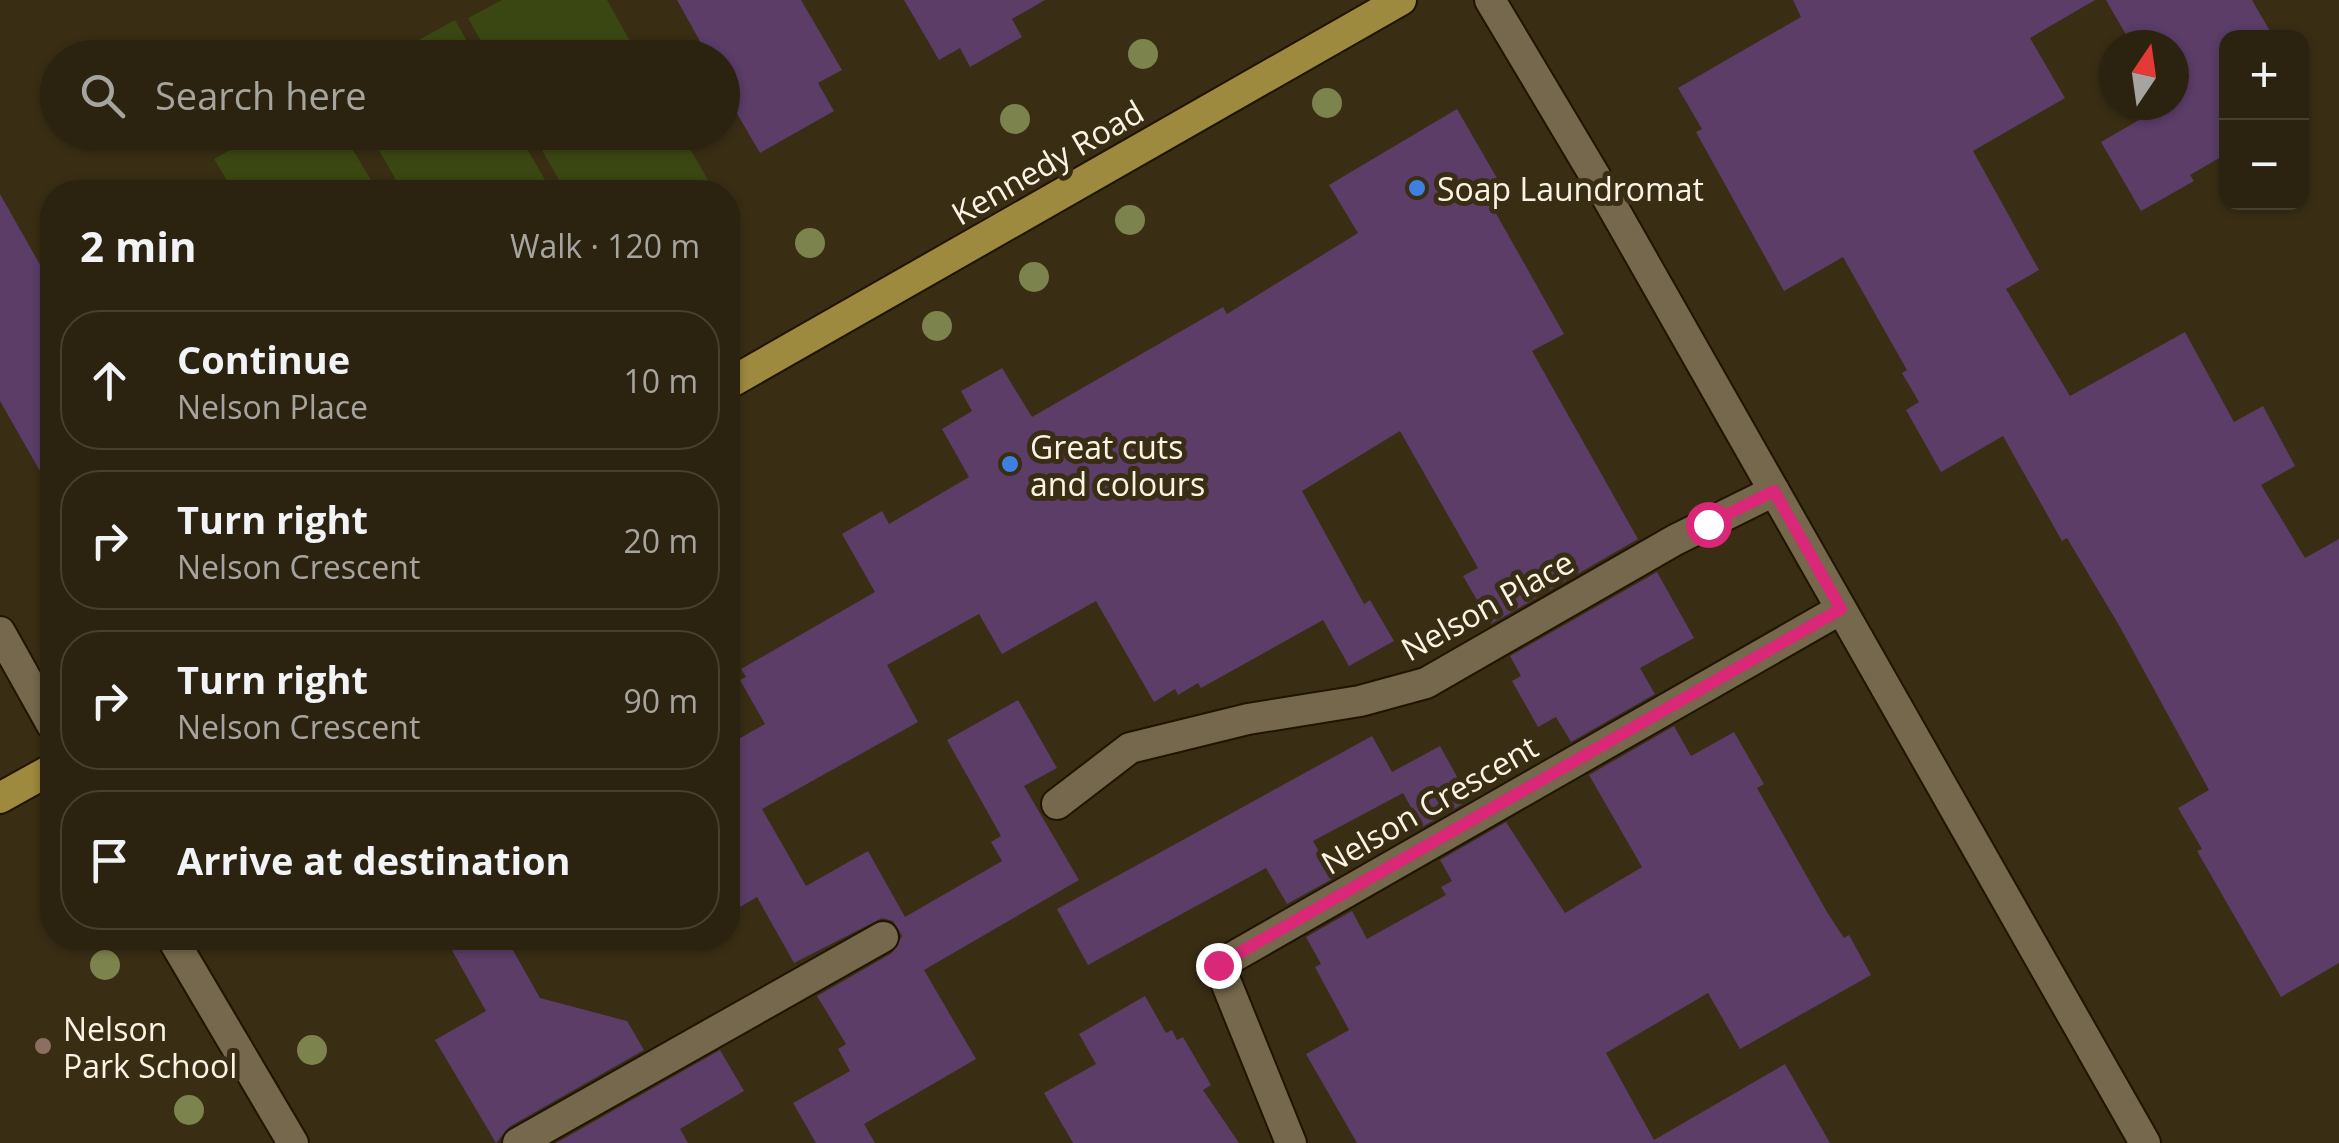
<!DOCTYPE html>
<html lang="en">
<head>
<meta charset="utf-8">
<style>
	:root { --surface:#2b220f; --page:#332a18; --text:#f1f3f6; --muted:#a6a49e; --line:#473f2f }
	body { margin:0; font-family:"Open Sans",sans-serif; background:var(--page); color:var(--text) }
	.controls { position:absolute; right:30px; top:30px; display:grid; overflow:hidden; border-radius:20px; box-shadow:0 2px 8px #0004 }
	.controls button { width:90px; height:90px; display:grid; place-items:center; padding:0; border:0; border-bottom:2px solid var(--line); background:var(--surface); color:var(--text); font:50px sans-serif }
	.compass { position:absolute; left:2099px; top:30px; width:90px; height:90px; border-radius:50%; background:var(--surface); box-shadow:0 2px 8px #0004; rotate:13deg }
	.stop { position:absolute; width:30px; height:30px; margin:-22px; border:8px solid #db2777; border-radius:50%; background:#fff }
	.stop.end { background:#db2777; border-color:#fff; box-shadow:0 2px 10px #0008 }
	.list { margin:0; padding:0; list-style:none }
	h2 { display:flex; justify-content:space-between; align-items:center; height:130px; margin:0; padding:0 40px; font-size:42px }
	h2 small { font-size:32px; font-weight:400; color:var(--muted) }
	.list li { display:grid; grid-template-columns:65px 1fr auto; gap:30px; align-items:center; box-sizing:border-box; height:140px; margin:0 20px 20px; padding:0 20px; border:2px solid var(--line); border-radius:40px }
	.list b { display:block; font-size:38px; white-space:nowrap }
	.list p { margin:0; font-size:32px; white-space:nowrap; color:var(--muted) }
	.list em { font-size:32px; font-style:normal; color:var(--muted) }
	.icon { flex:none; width:55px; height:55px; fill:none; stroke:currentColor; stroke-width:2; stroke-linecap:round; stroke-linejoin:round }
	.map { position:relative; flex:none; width:2339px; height:1143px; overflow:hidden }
	.search { position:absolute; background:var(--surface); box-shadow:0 2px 8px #0004; left:40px; top:40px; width:700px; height:110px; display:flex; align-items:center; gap:25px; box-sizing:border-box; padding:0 35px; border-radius:55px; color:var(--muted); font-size:38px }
	.panel { position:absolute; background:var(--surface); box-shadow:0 2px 8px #0004; left:40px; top:180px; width:700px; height:770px; border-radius:40px }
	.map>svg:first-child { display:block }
	.green { fill:#3b4712 }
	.building { fill:#5b3d68 }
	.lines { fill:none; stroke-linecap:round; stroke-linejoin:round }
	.minor-casing { stroke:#201500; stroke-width:34 }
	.major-casing { stroke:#201500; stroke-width:34 }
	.minor { stroke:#75684c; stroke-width:30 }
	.major { stroke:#9d8a3e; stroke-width:30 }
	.tree { fill:#7d834c }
	.route { stroke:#db2777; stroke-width:12 }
	.shop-dot { fill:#3f7fe0; stroke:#392d14; stroke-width:4 }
	.education-dot { fill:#8d6e63; stroke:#392d14; stroke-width:4 }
	.labels { text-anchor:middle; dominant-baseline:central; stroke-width:10; stroke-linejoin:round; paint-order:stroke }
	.street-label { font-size:32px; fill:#fbf4e4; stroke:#392d14 }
	.poi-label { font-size:32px; fill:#fbf4e4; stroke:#392d14; text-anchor:start }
</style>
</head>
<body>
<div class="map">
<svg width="2339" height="1143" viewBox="0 0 2339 1143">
	<rect width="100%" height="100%" fill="#392d14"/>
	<!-- green -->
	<g class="green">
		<polygon points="502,0 607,0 639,57 490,57 468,18"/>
		<polygon points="455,20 476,57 388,57"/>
		<polygon points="260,133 343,133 378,192 234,192 214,159"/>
		<polygon points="369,133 518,133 552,192 403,192"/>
		<polygon points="532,133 681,133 708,180 686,192 566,192"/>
	</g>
	<!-- building -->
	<g class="building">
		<polygon points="677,0 801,0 842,70 818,83 834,111 760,153 722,88 722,58 705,58 697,45 701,43"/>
		<polygon points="904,0 1045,0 1012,19 1022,37 970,67 960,48 939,60"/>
		<polygon points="1793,0 2095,0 2030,38 2065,98 1973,151 2039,270 2006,289 2070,396 2185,332 2234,422 2263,406 2295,466 2261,485 2305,558 2339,539 2339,963 2281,997 2197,851 2202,849 2178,808 2209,790 2120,627 2067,538 2062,541 2003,436 1941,472 1906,410 1919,402 1902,373 1907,370 1843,257 1784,291 1696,132 1702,129 1678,88 1801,17"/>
		<polygon points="2106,0 2252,0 2274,38 2226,38 2226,154 2190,175 2194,181 2141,211 2101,142 2165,105 2174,105 2174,45 2132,45"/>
		<polygon points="1457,109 1505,192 1489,201 1564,334 1532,351 1638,539 1491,624 1463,576 1478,568 1400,431 1302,491 1364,604 1370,600 1394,641 1349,666 1323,620 1201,688 1198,683 1178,695 1175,689 1154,702 1096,601 1002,654 979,614 887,665 918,722 762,809 806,886 868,851 905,917 1002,861 991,842 1001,836 947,740 1018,700 1057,768 1024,786 1079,880 924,970 976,1059 864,1124 875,1143 816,1143 793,1103 850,1071 838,1049 846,1044 817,996 892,953 902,936 893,921 882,918 794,963 757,897 728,914 728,745 765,724 740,680 746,677 741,669 875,592 842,534 882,511 889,524 969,477 942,429 972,411 961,391 1002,368 1032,417 1223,307 1227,314 1358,233 1329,185"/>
		<polygon points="0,194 52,286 52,492 0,401"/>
		<polygon points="1657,572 1694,638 1640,668 1655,694 1571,742 1556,717 1538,727 1512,681 1521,676 1510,656"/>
		<polygon points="1674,726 1691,756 1734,732 1764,784 1757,788 1827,912 1844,938 1849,935 1871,975 1740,1049 1708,993 1606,1053 1654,1140 1785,1064 1830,1143 1357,1143 1306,1054 1349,1030 1315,967 1321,964 1306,937 1352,911 1367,939 1446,895 1441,887 1452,881 1440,860 1506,822 1565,913 1642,867 1589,775"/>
		<polygon points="1372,736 1392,772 1440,746 1470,800 1422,827 1403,793 1313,841 1334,878 1287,904 1266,868 1088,965 1057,909"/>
		<polygon points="445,938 506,938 540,998 627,1021 644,1050 509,1127 496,1143 435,1040 486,1011"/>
		<polygon points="1145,996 1166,1033 1172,1030 1177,1040 1183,1037 1211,1085 1203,1090 1239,1143 1073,1143 1044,1093 1096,1064 1079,1034"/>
		<polygon points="720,1050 744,1091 680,1129 688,1143 556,1143"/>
	</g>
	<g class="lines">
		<defs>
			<g id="minor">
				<polyline points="1490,0 1595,176 2145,1143"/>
				<polyline points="0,632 52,725"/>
				<polyline points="1057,804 1130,748 1248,719 1360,701 1426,683 1675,540 1774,491"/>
				<polyline points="172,938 293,1143"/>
				<polyline points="518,1143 883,937"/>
				<polyline points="1291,1143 1219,965 1841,609"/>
			</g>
			<g id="major">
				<polyline points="728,384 1401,0"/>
				<polyline points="0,798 52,769"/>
			</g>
		</defs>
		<!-- minor casing -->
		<use href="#minor" class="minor-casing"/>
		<!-- major casing -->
		<use href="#major" class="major-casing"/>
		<!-- minor -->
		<use href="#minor" class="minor"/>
		<!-- major -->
		<use href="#major" class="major"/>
	</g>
	<!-- trees -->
	<g class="tree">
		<circle cx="1143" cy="54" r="15"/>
		<circle cx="1327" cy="103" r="15"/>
		<circle cx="1015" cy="119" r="15"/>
		<circle cx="1130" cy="220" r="15"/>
		<circle cx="810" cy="243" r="15"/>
		<circle cx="1034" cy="277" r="15"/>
		<circle cx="937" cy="326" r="15"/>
		<circle cx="105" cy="965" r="15"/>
		<circle cx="312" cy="1050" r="15"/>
		<circle cx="189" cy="1110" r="15"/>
	</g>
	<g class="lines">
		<!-- route -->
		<polyline class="route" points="1218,965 1841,609 1774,491 1708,524"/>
	</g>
	<!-- markers -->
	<g class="shop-dot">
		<circle cx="1417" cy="188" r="10"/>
		<circle cx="1010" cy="464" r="10"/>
	</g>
	<circle class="education-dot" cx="43" cy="1046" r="10"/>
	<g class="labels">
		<!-- street labels -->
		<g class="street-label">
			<text transform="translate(1047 162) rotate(-30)">Kennedy Road</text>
			<text transform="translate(1487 605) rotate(-29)">Nelson Place</text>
			<text transform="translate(1429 804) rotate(-30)">Nelson Crescent</text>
		</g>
		<!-- poi labels -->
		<g class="poi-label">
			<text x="1437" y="188">Soap Laundromat</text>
			<text x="1030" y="446">Great cuts<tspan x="1030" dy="37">and colours</tspan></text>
			<text x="63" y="1028">Nelson<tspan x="63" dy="37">Park School</tspan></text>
		</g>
	</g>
</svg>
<div class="controls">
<button>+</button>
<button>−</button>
</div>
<svg class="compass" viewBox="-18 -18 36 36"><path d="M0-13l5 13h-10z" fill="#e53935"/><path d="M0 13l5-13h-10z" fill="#a6a49e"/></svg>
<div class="stop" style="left:1708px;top:524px"></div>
<div class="stop end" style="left:1218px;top:965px"></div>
<div class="search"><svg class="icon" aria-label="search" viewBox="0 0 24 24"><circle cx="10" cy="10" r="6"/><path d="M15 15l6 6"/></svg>Search here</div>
<section class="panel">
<h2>2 min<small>Walk · 120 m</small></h2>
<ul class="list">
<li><svg class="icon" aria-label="ahead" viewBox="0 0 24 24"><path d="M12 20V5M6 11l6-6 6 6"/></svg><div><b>Continue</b><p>Nelson Place</p></div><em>10 m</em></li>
<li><svg class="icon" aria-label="right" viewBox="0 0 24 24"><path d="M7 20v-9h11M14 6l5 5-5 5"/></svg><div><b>Turn right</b><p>Nelson Crescent</p></div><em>20 m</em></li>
<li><svg class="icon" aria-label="right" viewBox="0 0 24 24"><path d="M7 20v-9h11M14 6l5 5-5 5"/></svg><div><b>Turn right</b><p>Nelson Crescent</p></div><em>90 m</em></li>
<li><svg class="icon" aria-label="arrive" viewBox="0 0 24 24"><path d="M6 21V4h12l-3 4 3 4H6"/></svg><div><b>Arrive at destination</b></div></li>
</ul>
</section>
</div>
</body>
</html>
